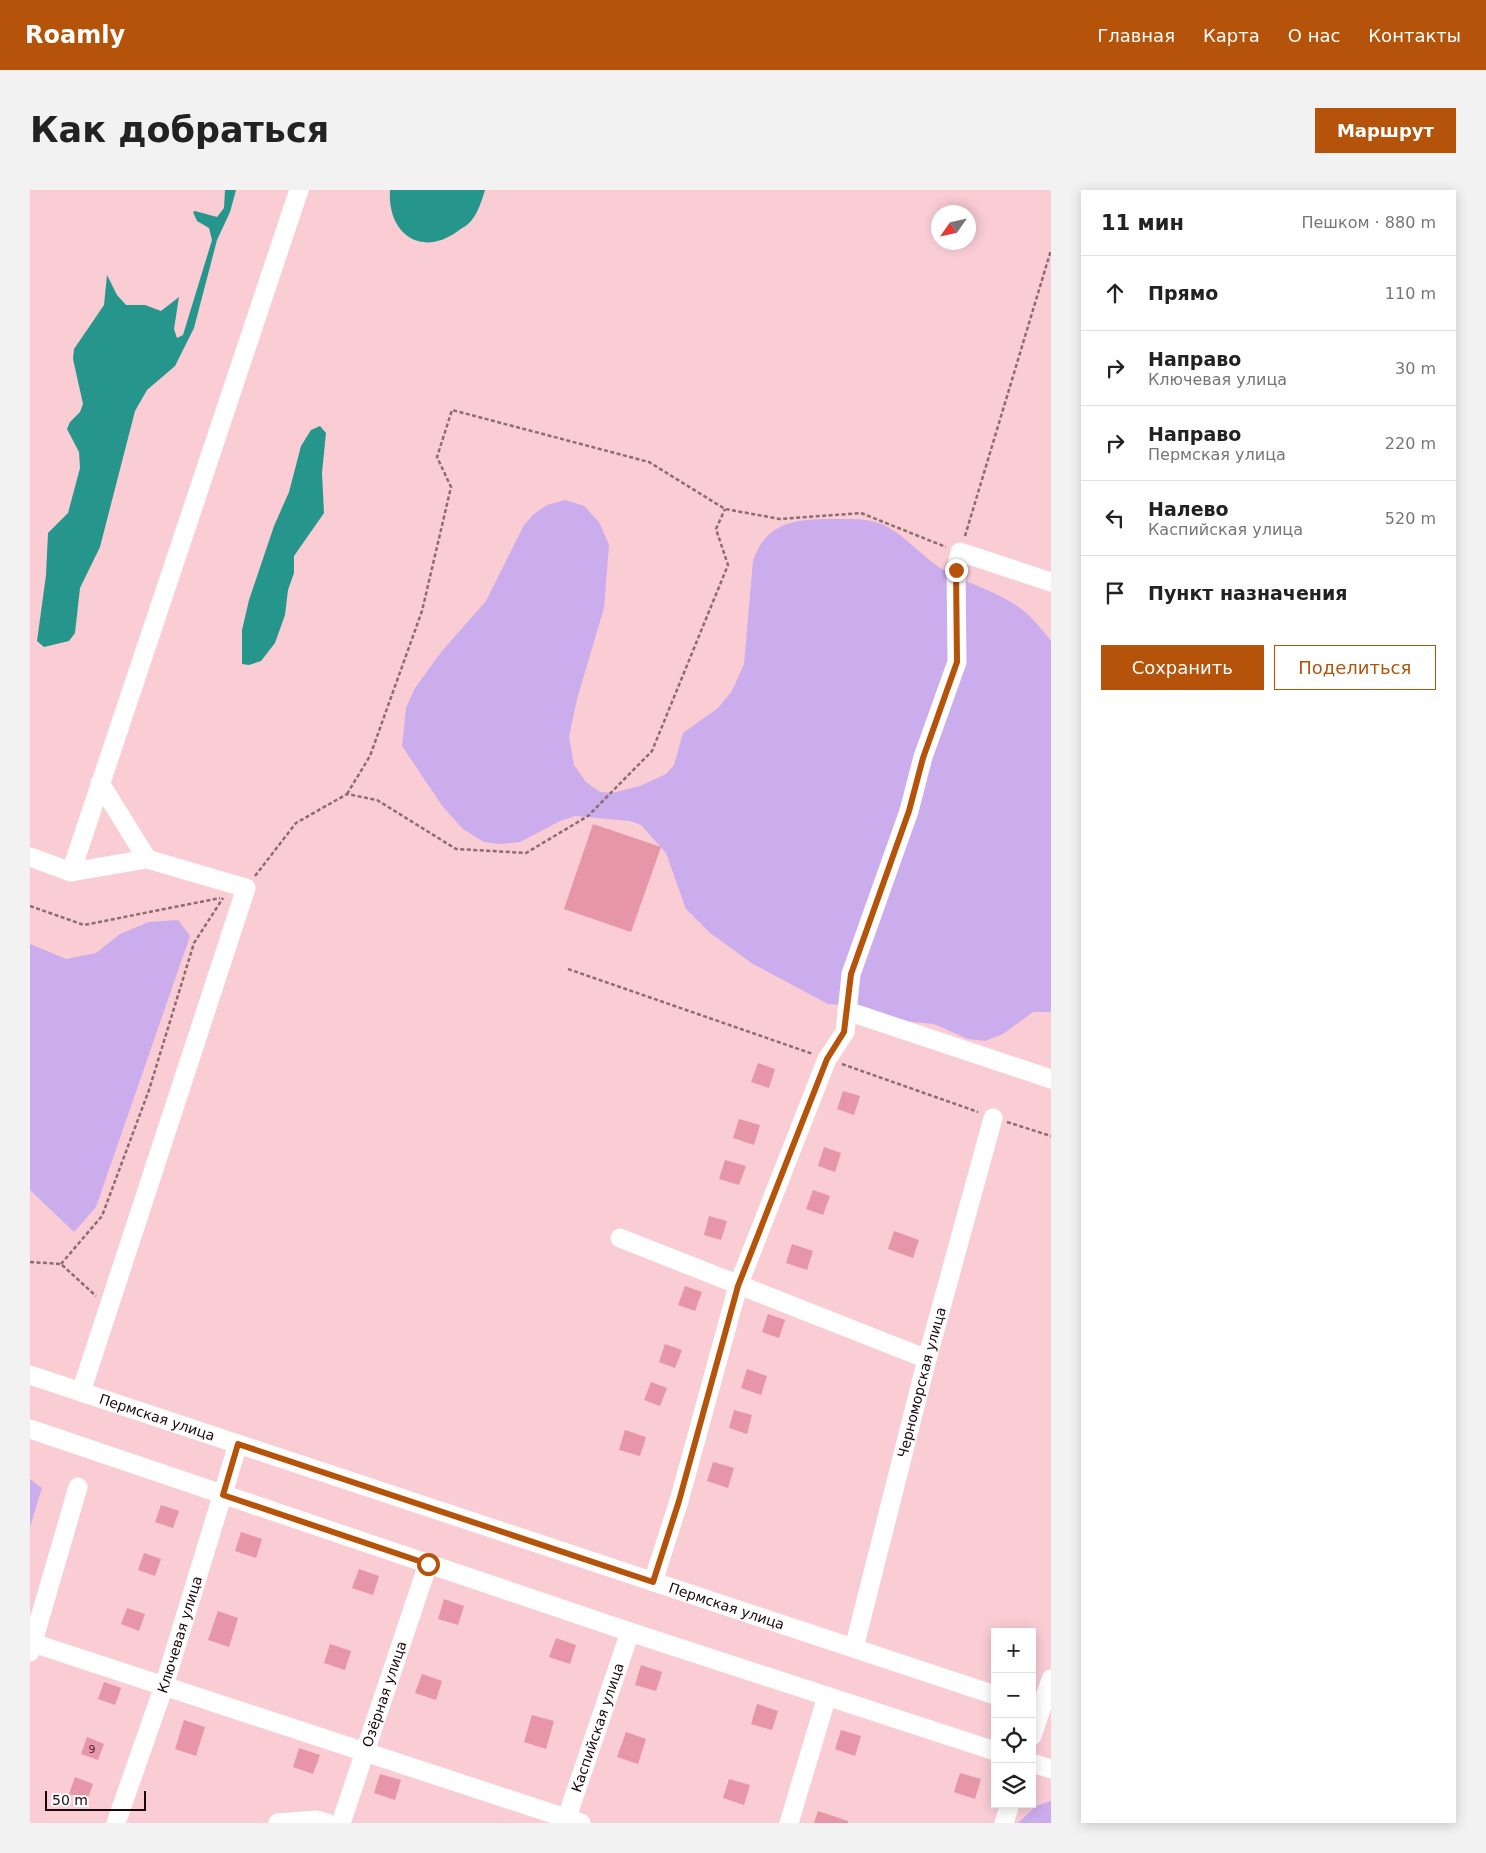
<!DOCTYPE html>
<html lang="ru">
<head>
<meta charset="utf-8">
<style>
	:root { --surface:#fff; --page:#f2f2f2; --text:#222; --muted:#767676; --line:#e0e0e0; --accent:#b45309 }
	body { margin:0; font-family:"DejaVu Sans",sans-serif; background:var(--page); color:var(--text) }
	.controls { position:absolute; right:15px; bottom:15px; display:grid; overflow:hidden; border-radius:0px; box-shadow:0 2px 12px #0003 }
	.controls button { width:45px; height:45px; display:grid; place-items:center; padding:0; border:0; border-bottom:1px solid var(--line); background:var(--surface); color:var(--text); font:25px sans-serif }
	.compass { position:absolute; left:901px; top:15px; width:45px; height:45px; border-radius:50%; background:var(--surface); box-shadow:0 2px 12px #0003; rotate:236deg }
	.scale { position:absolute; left:15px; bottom:12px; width:101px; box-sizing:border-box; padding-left:5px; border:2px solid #1a080c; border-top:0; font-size:14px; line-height:18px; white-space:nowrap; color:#1a080c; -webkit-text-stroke:4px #fcfcfc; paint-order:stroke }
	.stop { position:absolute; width:15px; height:15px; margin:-11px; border:4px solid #b45309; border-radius:50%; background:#fff }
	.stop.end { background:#b45309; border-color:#fff; box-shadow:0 1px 5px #0008 }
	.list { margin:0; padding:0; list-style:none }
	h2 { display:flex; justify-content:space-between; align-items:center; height:65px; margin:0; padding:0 20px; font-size:21px }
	h2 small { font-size:16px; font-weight:400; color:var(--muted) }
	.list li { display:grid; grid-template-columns:32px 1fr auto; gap:15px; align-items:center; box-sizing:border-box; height:75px; padding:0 20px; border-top:1px solid var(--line) }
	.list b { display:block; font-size:19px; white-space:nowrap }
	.list p { margin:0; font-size:16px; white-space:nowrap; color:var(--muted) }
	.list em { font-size:16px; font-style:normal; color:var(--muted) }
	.actions { display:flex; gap:10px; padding:15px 20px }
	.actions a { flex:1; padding:11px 0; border:1px solid var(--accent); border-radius:0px; text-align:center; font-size:18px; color:var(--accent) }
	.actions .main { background:var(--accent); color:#fff }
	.icon { flex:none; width:28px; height:28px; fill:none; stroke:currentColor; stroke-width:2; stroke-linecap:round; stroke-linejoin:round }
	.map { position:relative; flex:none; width:1021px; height:1633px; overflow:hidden; border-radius:0px }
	header { display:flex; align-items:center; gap:30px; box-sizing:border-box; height:70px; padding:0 25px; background:var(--accent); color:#fff }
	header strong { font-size:24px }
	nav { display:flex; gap:28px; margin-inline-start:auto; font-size:18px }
	.intro { display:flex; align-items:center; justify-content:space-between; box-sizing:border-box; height:120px; padding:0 30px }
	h1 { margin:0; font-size:35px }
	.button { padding:12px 22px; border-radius:0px; background:var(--accent); color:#fff; font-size:18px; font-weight:700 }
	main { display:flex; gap:30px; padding:0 30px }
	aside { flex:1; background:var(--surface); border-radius:0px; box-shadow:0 2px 12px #0003 }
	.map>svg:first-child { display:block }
	.green { fill:#cbacec }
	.water { fill:#26968d }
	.building { fill:#e696a6 }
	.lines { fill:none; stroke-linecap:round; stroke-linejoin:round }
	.path { stroke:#8c6c72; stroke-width:2.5; stroke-dasharray:4 2.5; stroke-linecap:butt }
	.minor { stroke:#fff; stroke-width:19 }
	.route { stroke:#b45309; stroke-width:6 }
	.labels { text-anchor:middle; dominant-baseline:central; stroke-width:4.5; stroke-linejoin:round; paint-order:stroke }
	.number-label { font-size:11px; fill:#4d2c32 }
	.street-label { font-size:14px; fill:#1a080c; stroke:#fcfcfc }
</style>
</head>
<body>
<header>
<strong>Roamly</strong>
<nav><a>Главная</a><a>Карта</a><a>О нас</a><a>Контакты</a></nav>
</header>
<div class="intro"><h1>Как добраться</h1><a class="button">Маршрут</a></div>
<main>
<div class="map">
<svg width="1021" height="1633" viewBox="0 0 1021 1633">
	<rect width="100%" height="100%" fill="#facdd5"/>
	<!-- green -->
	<g class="green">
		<path d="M535 310 554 316 569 332 579 355 574 418 547 509 539 547 544 575 556 592 570 602 582 603 610 596 636 584 644 575 653 543 688 518 702 501 714 474 723 371C737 330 768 329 806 329 823 329 842 328 858 337 877 348 893 367 912 379 937 394 967 401 990 418 1002 427 1012 439 1021 451V822H1003L973 844 955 851 938 849 904 834 874 831 836 817 798 814 723 774 680 743 656 719 636 663 611 635 600 631 545 626 530 631 490 652 470 654 454 652 433 639 413 617 372 556 376 518 385 498 412 461 456 411 494 335 504 324 517 315Z"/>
		<polygon points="148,730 160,746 66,1017 44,1042 0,1000 0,754 36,769 66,763 90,744 119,732"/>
		<polygon points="0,1289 12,1298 0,1337"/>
		<polygon points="1021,1611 1021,1633 988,1633 1006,1616"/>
	</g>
	<!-- water -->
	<g class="water">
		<polygon points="195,0 206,0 200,22 187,50 164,138 145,176 117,200 105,221 70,357 50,398 45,443 39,451 14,457 7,451 16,385 18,343 38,323 50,278 49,262 37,239 40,232 50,222 53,214 43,169 44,159 74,115 77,85 87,105 96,115 115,115 131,121 149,107 144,139 147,148 153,145 182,50 179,38 167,31 163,22 165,21 187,27 194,18"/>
		<path d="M360 0H455C452 10 448 23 441 31 438 35 432 38 428 41 391 68 357 44 360 0Z"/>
		<polygon points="290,236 296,243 292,283 294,323 264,366 264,383 258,400 255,425 245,453 231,471 219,475 212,474 212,440 219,410 244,336 259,302 271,256 281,240"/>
	</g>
	<!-- building -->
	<g class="building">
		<polygon points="563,634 631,657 601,742 534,719"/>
		<polygon points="728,873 745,879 739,898 721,892"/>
		<polygon points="813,901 830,906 824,925 807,919"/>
		<polygon points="709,929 730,935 724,955 703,948"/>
		<polygon points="794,957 811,963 805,982 788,976"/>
		<polygon points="695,970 716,976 709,995 689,989"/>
		<polygon points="783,1000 800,1006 793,1025 776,1019"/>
		<polygon points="679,1026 697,1031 691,1050 674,1045"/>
		<polygon points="864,1041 889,1050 883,1068 858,1059"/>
		<polygon points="762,1054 783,1061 777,1080 756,1073"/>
		<polygon points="655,1096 672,1102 665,1121 648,1115"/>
		<polygon points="738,1124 755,1130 749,1148 732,1142"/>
		<polygon points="635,1154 652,1160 645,1178 629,1172"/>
		<polygon points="717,1179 737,1186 731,1205 711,1198"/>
		<polygon points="621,1192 637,1198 630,1216 614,1210"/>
		<polygon points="704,1220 722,1225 717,1244 699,1238"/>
		<polygon points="595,1240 616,1247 610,1266 589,1260"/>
		<polygon points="683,1272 704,1278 698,1298 677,1291"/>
		<polygon points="131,1315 149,1321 143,1338 125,1332"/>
		<polygon points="211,1342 232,1349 226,1368 205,1361"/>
		<polygon points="114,1363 131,1369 125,1386 108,1380"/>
		<polygon points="329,1379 349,1386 343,1405 322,1398"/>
		<polygon points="414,1409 434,1416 428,1435 408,1429"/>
		<polygon points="97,1418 115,1424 109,1441 91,1434"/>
		<polygon points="188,1421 208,1428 199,1457 178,1450"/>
		<polygon points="526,1448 546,1455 540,1474 519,1467"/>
		<polygon points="300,1454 321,1461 315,1480 294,1473"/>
		<polygon points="611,1475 632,1482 626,1501 605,1495"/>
		<polygon points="392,1484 412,1491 406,1510 385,1503"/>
		<polygon points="74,1492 91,1498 85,1515 68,1509"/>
		<polygon points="727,1514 748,1521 742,1540 721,1534"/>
		<polygon points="502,1525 524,1531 516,1559 494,1552"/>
		<polygon points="154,1530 175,1537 166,1566 145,1559"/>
		<polygon points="811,1540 831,1546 825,1566 805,1559"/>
		<polygon points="596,1542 616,1549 608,1574 587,1567"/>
		<polygon points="57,1547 74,1554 68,1570 51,1564"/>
		<polygon points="269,1558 290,1565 283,1584 263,1577"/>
		<polygon points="930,1583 951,1589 945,1609 924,1602"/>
		<polygon points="350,1584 371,1590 365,1610 344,1603"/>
		<polygon points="45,1587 63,1594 57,1610 39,1604"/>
		<polygon points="699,1589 720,1595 714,1615 693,1608"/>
		<polygon points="788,1621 818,1631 818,1633 784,1633"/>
	</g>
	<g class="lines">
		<!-- path -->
		<g class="path">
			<polyline points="935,346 1021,60"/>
			<polyline points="317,604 340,566 392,421 421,297 407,267 422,220 619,272 695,319 750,329 831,323 916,357"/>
			<polyline points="225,686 266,633 317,604 347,610 426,659 496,663 558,626 622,561 698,375 686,339 695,319"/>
			<polyline points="0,716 54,735 190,708"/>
			<polyline points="538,779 783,864"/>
			<polyline points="812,874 948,922"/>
			<polyline points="977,932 1021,946"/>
			<polyline points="0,1072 31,1074 66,1106"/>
			<polyline points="31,1074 72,1026 119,900 164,753 193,708"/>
		</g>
		<!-- minor -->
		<g class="minor">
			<polyline points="0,667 41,682 269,0"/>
			<polyline points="41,682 117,669 70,593"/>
			<polyline points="817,821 1021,889"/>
			<polyline points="590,1048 897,1169"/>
			<path id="s1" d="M0 1185 965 1505"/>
			<polyline points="51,1202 216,698 117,669"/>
			<polyline points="0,1239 600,1442 965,1561"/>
			<polyline points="623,1392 649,1311 708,1096 797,869 815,842 821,784 879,621 893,567 927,472 926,380 930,362 1021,392"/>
			<polyline points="3,1453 551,1633"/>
			<path id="s2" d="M824 1458 897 1169 963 928"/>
			<polyline points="0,1462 48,1297"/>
			<polyline points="1002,1546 1021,1489"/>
			<polyline points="1002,1573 1021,1579"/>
			<path id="s3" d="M86 1633 134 1496 208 1254"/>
			<polyline points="248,1633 286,1630 297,1633"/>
			<path id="s4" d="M311 1633 398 1374"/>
			<path id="s5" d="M535 1633 600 1442"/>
			<polyline points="759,1633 797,1506"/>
			<polyline points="974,1633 980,1614"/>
		</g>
	</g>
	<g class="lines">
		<!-- route -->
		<polyline class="route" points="398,1374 193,1305 208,1254 623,1392 649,1311 708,1096 797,869 814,842 821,784 879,621 893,568 927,472 926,380"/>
	</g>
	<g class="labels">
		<!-- number labels -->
		<g class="number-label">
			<text x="62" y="1559">9</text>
		</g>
		<!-- street labels -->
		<g class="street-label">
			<text stroke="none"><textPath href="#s2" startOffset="274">Черноморская улица</textPath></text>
			<text stroke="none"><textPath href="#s1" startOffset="134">Пермская улица</textPath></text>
			<text stroke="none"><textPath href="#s1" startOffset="734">Пермская улица</textPath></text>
			<text stroke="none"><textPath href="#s3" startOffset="199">Ключевая улица</textPath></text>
			<text stroke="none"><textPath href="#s4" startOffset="136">Озёрная улица</textPath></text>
			<text stroke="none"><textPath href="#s5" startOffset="101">Каспийская улица</textPath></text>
		</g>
	</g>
</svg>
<div class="controls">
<button>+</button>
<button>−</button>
<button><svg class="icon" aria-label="locate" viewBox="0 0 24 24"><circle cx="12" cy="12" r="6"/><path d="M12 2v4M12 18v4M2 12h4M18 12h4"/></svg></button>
<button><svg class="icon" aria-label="layers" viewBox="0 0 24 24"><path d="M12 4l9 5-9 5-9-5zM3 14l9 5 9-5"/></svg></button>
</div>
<svg class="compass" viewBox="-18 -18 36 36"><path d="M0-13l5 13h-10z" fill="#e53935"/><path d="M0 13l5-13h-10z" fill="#767676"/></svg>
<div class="scale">50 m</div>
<div class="stop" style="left:398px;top:1374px"></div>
<div class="stop end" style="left:926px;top:380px"></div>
</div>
<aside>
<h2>11 мин<small>Пешком · 880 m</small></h2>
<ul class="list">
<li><svg class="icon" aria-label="ahead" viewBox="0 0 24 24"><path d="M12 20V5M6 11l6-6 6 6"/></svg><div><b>Прямо</b></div><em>110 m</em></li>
<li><svg class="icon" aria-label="right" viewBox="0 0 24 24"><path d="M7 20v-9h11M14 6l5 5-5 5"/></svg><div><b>Направо</b><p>Ключевая улица</p></div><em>30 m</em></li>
<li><svg class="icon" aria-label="right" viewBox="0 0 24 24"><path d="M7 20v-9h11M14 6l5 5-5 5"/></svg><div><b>Направо</b><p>Пермская улица</p></div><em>220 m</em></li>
<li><svg class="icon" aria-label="left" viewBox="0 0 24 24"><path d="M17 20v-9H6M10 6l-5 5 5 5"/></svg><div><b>Налево</b><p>Каспийская улица</p></div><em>520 m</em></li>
<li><svg class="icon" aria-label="arrive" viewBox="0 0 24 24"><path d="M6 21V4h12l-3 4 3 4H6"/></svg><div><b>Пункт назначения</b></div></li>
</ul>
<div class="actions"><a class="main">Сохранить</a><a>Поделиться</a></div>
</aside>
</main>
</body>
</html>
